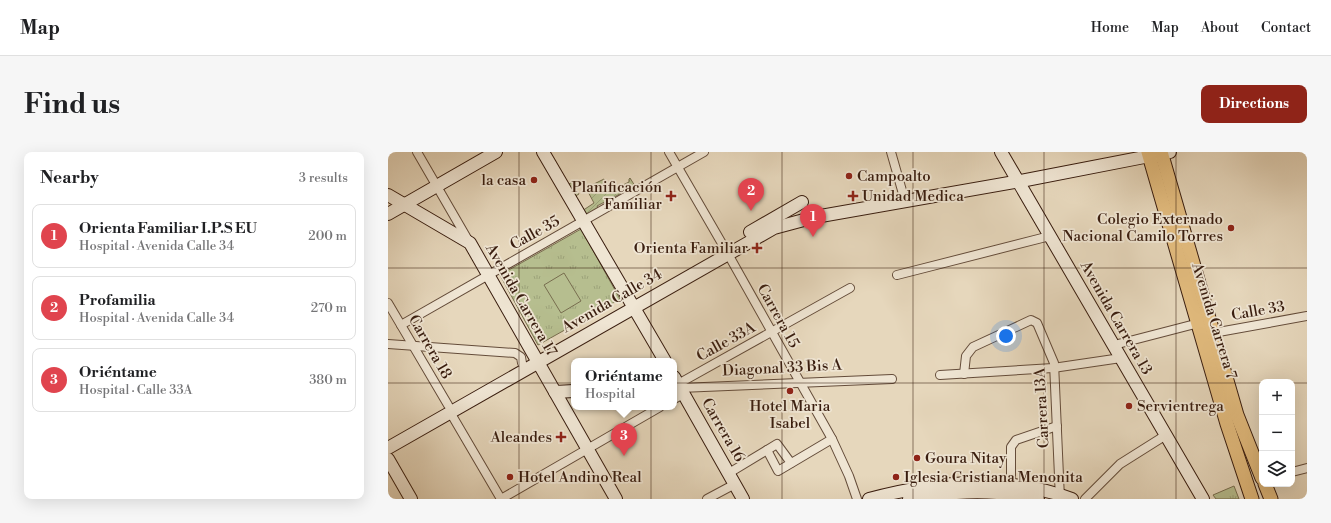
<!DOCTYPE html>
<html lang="en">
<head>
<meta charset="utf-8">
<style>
	:root { --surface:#fff; --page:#f6f6f6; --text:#202124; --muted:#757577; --line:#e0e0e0; --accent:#8f2418 }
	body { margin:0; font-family:"Libre Bodoni",serif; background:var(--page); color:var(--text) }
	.controls { position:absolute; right:12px; bottom:12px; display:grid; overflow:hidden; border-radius:8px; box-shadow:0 4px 16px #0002 }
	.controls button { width:36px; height:36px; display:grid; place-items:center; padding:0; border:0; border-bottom:1px solid var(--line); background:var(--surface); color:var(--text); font:20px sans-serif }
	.you { position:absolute; left:618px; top:184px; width:14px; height:14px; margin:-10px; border:3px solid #fff; border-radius:50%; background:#1a73e8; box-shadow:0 0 0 6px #1a73e833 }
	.badge { display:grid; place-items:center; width:26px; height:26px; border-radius:50%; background:var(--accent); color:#fff; font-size:13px; font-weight:700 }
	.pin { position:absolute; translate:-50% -33px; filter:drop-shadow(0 1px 2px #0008) }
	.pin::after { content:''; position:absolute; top:21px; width:14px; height:12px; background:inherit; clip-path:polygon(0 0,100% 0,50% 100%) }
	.popup { position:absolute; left:183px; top:206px; width:106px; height:52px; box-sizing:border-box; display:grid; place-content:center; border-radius:8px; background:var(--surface); filter:drop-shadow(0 1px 3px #0005); font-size:13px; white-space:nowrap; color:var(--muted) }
	.popup b { font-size:15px; color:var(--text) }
	.popup::after { content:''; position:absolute; left:50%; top:100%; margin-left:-8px; border:8px solid transparent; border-top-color:var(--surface) }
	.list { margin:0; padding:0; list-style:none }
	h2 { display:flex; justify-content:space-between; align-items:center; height:52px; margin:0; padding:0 16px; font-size:17px }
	h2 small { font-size:13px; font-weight:400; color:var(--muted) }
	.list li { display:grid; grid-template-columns:26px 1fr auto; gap:12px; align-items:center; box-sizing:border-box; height:64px; margin:0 8px 8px; padding:0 8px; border:1px solid var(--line); border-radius:8px }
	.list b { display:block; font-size:15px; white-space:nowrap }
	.list p { margin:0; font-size:13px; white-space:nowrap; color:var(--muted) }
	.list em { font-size:13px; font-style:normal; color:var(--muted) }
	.icon { flex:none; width:22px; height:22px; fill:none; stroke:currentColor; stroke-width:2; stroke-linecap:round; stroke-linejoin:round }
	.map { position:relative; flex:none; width:919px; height:347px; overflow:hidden; border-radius:8px }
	header { display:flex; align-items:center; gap:24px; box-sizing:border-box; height:56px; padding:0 20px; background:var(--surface); border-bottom:1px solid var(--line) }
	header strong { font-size:19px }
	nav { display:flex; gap:22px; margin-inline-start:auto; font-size:14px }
	.intro { display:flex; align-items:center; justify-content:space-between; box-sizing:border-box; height:96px; padding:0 24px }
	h1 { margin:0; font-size:28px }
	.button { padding:10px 18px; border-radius:8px; background:var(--accent); color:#fff; font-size:14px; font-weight:700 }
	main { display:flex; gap:24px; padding:0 24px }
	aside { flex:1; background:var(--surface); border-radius:8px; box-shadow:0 4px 16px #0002 }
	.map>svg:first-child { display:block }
	.grass { fill:url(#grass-tufts); stroke:#786e4f }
	.garden { fill:url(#garden-furrows); stroke:#786e4f }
	.pitch { fill:#b6be8f; stroke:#786e4f }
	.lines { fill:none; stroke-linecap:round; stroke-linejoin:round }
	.street-casing { stroke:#644c3a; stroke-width:10 }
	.secondary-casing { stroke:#391d0f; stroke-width:14 }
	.primary-casing { stroke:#391d0f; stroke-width:15 }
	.street { stroke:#efe5d3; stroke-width:8 }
	.secondary { stroke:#efe5d3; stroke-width:12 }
	.primary { stroke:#e3bc7e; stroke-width:13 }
	.grid { fill:none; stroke:#391d0f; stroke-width:1; stroke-opacity:0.55 }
	.poi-dot { fill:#8f2418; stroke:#efe5d3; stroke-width:1.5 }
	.labels { text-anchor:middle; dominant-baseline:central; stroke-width:3.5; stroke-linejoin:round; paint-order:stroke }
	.poi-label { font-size:15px; fill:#391d0f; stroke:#efe5d3; text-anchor:start }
	.street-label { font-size:15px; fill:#391d0f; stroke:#efe5d3 }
</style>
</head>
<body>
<header>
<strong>Map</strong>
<nav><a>Home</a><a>Map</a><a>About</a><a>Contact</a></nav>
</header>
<div class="intro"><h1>Find us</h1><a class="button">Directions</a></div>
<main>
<aside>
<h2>Nearby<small>3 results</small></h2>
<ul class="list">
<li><span class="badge" style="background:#e0444e">1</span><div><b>Orienta Familiar I.P.S EU</b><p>Hospital · Avenida Calle 34</p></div><em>200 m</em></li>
<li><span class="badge" style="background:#e0444e">2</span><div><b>Profamilia</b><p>Hospital · Avenida Calle 34</p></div><em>270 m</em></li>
<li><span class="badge" style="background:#e0444e">3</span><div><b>Oriéntame</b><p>Hospital · Calle 33A</p></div><em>380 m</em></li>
</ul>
</aside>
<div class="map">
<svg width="919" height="347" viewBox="0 0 919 347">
	<defs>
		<pattern id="grass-tufts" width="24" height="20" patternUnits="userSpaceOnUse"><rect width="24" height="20" fill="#b6be8f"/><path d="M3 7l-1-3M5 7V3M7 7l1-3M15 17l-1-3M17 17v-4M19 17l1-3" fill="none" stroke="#9da37a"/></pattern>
		<pattern id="garden-furrows" width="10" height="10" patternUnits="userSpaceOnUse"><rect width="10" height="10" fill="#b6be8f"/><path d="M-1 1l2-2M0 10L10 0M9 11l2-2" fill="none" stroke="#9da37a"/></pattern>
	</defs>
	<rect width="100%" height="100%" fill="#e6d7bc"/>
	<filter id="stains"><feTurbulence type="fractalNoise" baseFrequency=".005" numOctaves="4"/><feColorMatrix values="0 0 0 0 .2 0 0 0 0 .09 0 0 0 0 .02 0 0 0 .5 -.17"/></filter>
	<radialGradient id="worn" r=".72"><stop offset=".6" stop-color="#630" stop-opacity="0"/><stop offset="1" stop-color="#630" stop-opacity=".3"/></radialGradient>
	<!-- grass -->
	<g class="grass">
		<polygon points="193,77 232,147 150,193 112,123"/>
		<polygon points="846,334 851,347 828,347 825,343"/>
	</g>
	<!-- garden -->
	<polygon class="garden" points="242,26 247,34 209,54 210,56 194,65 176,35 184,30 191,42 186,45 194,59 206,51 198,36 216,27 220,35 225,38 241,30 241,27"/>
	<!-- pitch -->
	<polygon class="pitch" points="176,121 193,149 173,161 156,133"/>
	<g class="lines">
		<defs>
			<g id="street">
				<polyline points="29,0 80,88"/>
				<polyline points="281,0 336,95"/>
				<polyline points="503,0 517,49"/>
				<polyline points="340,102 444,287 461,324 469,347"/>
				<polyline points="509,123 662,84"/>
				<polyline points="0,151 60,253"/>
				<polyline points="13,173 316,0"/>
				<polyline points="825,181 919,164"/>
				<polyline points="0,192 127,201 133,205 134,211"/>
				<polyline points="726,193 811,171"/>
				<polyline points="576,222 578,204 585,195 643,168 649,171 666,211 672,347"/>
				<polyline points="552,223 665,216 733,206"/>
				<polyline points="290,232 462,136"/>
				<polyline points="292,236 504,227"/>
				<polyline points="286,247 296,242"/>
				<polyline points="62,260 113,347"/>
				<polyline points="379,298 390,319 444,287"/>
				<polyline points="904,320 919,316"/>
				<polyline points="341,321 389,292 403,311"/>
				<polyline points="623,333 623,295 628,288 669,274"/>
				<polyline points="113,347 272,255"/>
				<polyline points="319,347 347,332"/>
				<polyline points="697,347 732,312 778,283"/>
			</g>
			<g id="secondary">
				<polyline points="155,0 277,209"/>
				<polyline points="613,0 815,347"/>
				<polyline points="0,43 82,91 228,347"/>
				<polyline points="0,62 108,0"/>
				<polyline points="362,80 414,50"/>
				<polyline points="286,225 355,347"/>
				<polyline points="167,240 186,239"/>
				<polyline points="0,296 386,76 427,65 638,28 782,0"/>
				<polyline points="0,307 23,347"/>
				<path d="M481 347C547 329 618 322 684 347"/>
				<path d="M521 347C564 339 607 337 650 347"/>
			</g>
			<g id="primary">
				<polyline points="760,0 839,272 864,347"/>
				<polyline points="773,0 849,263 874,326"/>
				<polyline points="877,332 883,347"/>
			</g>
		</defs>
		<!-- street casing -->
		<use href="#street" class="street-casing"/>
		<!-- secondary casing -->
		<use href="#secondary" class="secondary-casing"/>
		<!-- primary casing -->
		<use href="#primary" class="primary-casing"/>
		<!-- street -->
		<use href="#street" class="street"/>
		<!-- secondary -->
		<use href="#secondary" class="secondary"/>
		<!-- primary -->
		<use href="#primary" class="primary"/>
	</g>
	<!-- grid -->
	<path class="grid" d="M131 0V347M263 0V347M394 0V347M525 0V347M656 0V347M788 0V347M0 116H919M0 231H874M904 231H919"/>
	<!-- markers -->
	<g class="poi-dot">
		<circle cx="461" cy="24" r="4"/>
		<circle cx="146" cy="28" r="4"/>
		<path d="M281 38h4v4h4v4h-4v4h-4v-4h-4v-4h4z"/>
		<path d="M463 38h4v4h4v4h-4v4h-4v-4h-4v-4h4z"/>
		<circle cx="843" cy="76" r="4"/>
		<path d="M367 90h4v4h4v4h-4v4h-4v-4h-4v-4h4z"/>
		<circle cx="402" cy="239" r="4"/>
		<circle cx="741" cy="254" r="4"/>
		<path d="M171 279h4v4h4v4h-4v4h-4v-4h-4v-4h4z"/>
		<circle cx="529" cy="306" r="4"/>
		<circle cx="122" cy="325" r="4"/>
		<circle cx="508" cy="325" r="4"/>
	</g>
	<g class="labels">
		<!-- poi labels -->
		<g class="poi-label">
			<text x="469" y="24">Campoalto</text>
			<text x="138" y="28" text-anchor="end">la casa</text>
			<text x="274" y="35" text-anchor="end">Planificación<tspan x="274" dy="17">Familiar</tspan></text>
			<text x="474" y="44">Unidad Medica</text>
			<text x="835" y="67" text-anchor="end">Colegio Externado<tspan x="835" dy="17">Nacional Camilo Torres</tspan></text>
			<text x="360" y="96" text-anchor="end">Orienta Familiar</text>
			<text x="402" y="254" text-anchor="middle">Hotel Maria<tspan x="402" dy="17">Isabel</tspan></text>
			<text x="749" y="254">Servientrega</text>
			<text x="164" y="285" text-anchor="end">Aleandes</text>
			<text x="537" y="306">Goura Nitay</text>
			<text x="130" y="325">Hotel Andino Real</text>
			<text x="516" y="325">Iglesia Cristiana Menonita</text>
		</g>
		<!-- street labels -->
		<g class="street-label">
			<text transform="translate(147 81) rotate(-29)">Calle 35</text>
			<text transform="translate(133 148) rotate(60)">Avenida Carrera 17</text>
			<text transform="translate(224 149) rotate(-30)">Avenida Calle 34</text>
			<text transform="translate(870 159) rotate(-10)">Calle 33</text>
			<text transform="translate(390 164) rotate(61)">Carrera 15</text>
			<text transform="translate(728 166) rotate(60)">Avenida Carrera 13</text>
			<text transform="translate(826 169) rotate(73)">Avenida Carrera 7</text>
			<text transform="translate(338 190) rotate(-29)">Calle 33A</text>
			<text transform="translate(42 195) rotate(60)">Carrera 18</text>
			<text transform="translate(394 216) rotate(-3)">Diagonal 33 Bis A</text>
			<text transform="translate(654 256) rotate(-93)">Carrera 13A</text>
			<text transform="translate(335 278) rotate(60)">Carrera 16</text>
		</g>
	</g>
	<rect width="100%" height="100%" filter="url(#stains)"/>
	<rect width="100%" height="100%" fill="url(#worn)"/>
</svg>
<div class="controls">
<button>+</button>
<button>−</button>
<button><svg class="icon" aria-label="layers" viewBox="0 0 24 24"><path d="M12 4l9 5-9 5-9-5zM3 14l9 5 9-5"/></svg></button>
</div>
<div class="you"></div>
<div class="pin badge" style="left:425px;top:85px;background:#e0444e">1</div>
<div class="pin badge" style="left:363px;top:59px;background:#e0444e">2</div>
<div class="pin badge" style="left:236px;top:304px;background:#e0444e">3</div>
<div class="popup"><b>Oriéntame</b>Hospital</div>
</div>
</main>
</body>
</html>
